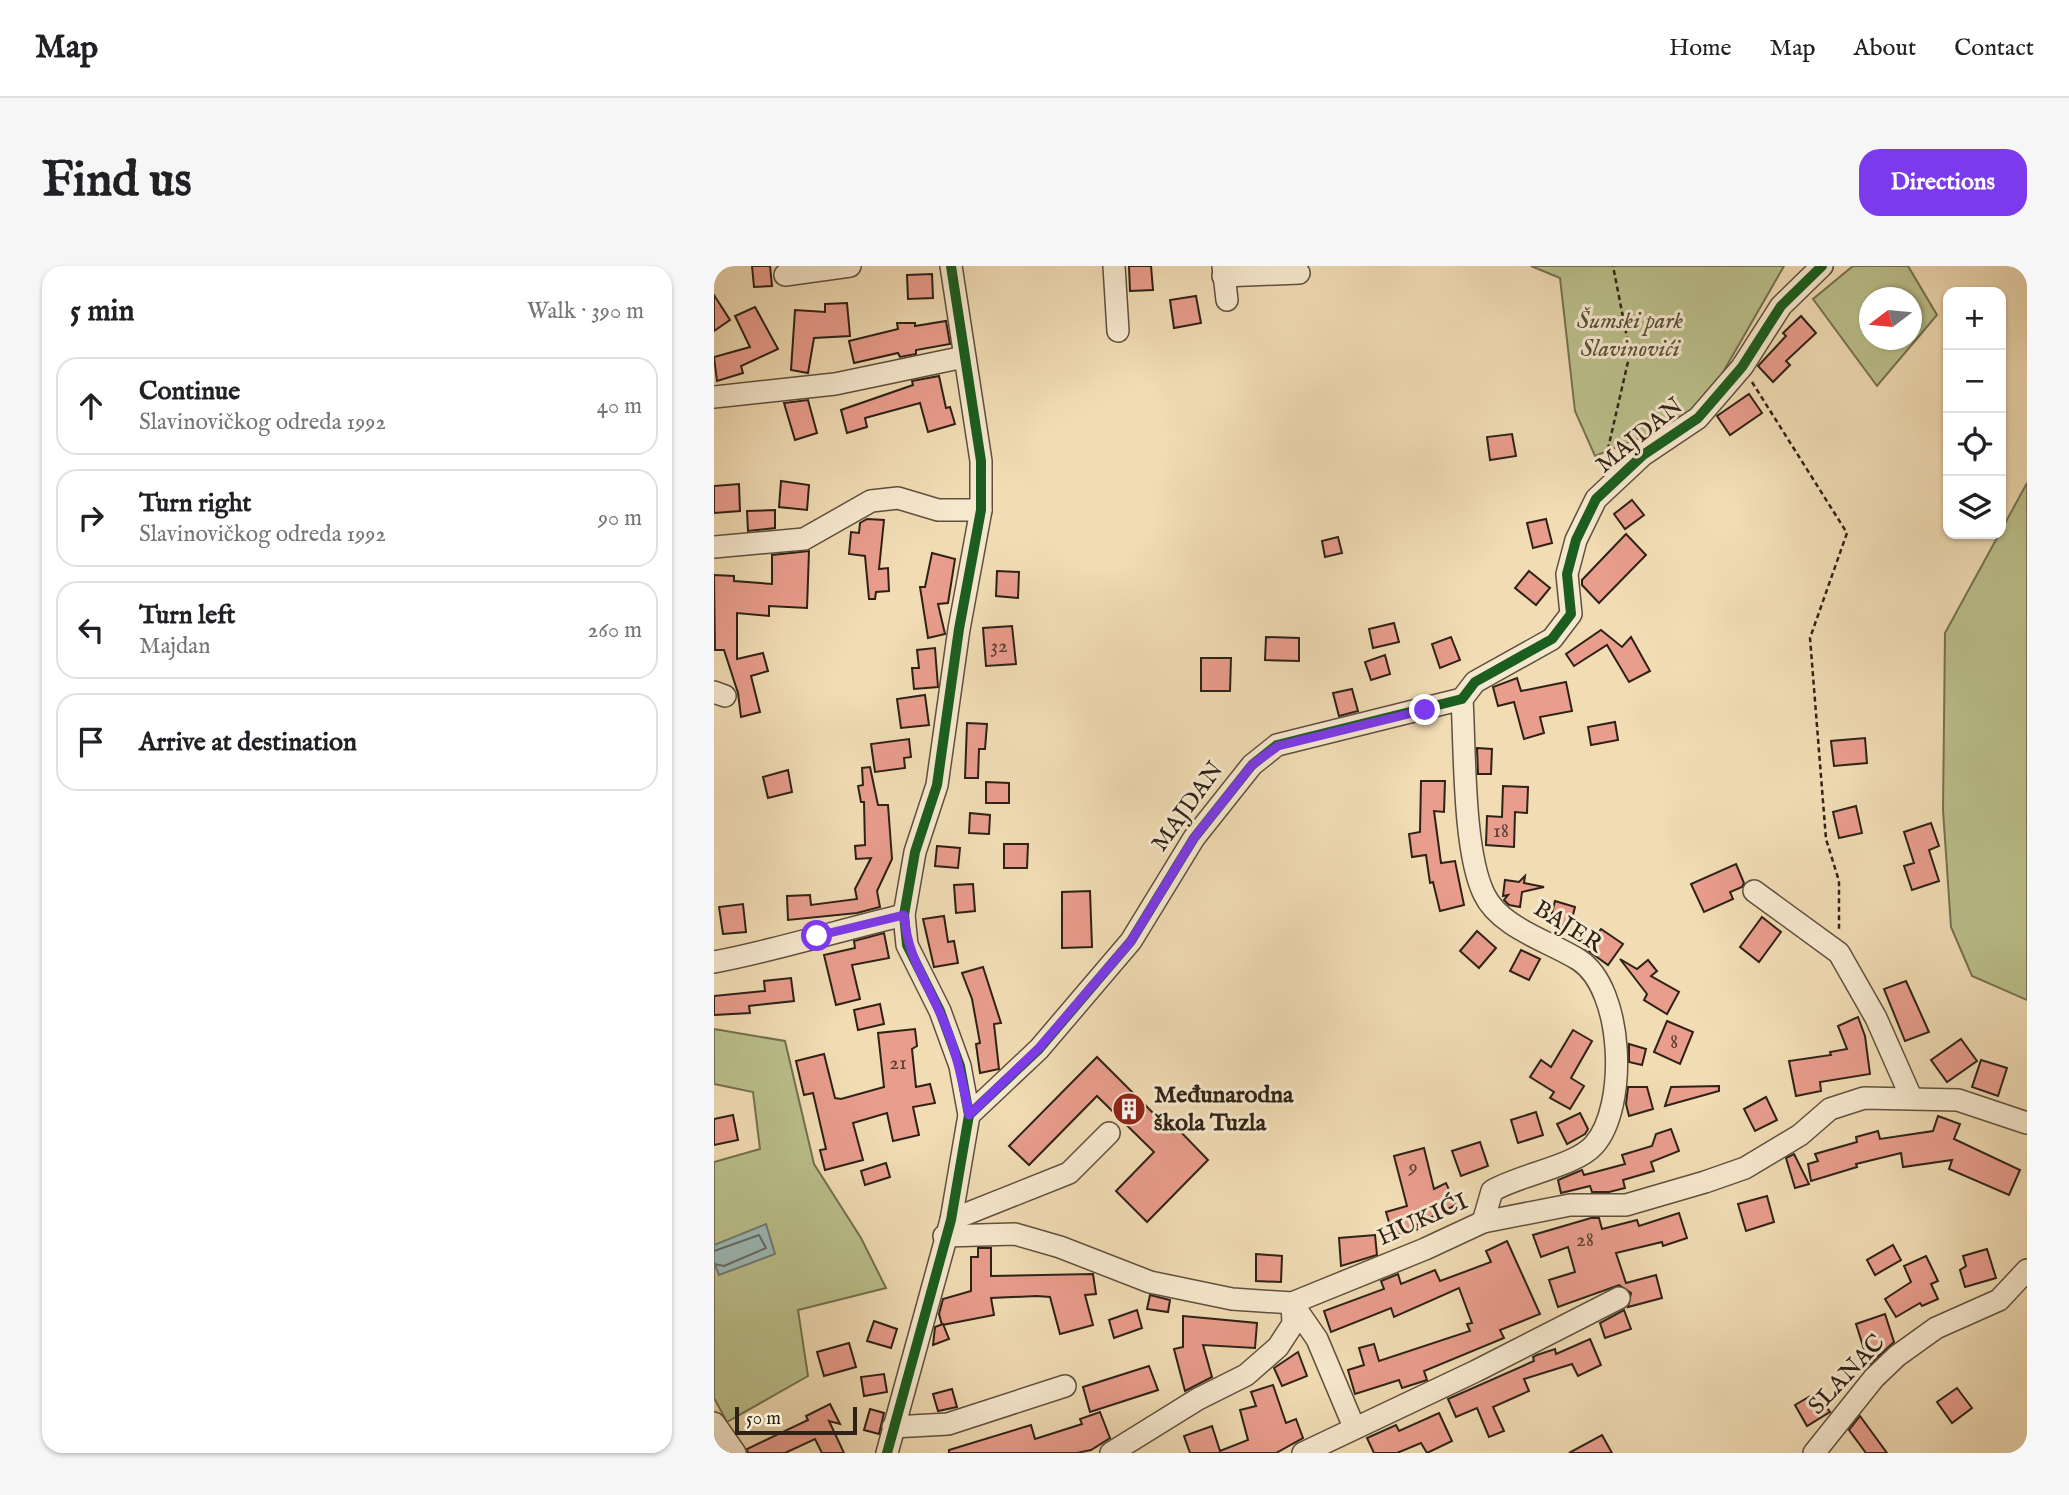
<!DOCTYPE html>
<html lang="en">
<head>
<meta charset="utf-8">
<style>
	:root { --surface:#fff; --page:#f6f6f6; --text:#202124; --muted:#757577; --line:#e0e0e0; --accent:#7c3aed }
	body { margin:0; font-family:"IM FELL English",serif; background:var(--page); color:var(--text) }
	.controls { position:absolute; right:21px; top:21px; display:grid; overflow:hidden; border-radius:14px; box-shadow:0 2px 5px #0004 }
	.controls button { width:63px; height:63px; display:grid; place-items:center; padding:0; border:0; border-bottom:2px solid var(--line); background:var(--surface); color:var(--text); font:35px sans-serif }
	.compass { position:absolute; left:1145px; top:21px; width:63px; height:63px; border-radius:50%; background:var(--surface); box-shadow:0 2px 5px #0004; rotate:254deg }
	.scale { position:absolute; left:21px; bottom:18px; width:122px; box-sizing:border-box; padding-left:7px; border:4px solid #2e2216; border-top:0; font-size:19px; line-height:24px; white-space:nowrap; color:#2e2216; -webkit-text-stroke:5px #f6e8ce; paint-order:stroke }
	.stop { position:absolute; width:21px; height:21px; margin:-16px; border:5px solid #7c3aed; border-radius:50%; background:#fff }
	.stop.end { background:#7c3aed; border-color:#fff; box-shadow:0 2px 7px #0008 }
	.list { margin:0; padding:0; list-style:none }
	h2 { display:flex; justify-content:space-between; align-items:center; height:91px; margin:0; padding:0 28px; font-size:30px }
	h2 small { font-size:23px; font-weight:400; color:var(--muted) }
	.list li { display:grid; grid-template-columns:46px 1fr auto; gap:21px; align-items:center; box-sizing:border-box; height:98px; margin:0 14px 14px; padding:0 14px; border:2px solid var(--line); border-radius:21px }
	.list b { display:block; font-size:26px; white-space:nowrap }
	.list p { margin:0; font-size:23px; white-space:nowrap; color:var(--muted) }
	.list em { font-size:23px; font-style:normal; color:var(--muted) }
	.icon { flex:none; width:38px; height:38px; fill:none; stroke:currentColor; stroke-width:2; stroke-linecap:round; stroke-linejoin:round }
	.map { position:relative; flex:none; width:1313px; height:1187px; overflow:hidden; border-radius:21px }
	header { display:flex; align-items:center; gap:42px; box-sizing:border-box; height:98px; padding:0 35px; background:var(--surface); border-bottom:2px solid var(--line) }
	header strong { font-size:33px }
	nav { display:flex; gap:38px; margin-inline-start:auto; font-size:24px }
	.intro { display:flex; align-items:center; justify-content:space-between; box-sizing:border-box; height:168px; padding:0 42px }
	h1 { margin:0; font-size:49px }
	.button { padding:18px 32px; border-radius:21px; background:var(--accent); color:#fff; font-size:24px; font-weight:700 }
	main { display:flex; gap:42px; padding:0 42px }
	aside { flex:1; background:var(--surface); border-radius:21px; box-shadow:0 2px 5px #0004 }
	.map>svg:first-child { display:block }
	.green { fill:#bbc08c; stroke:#747151; stroke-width:2; fill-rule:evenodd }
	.water { fill:#9dbab6; stroke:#717d76; stroke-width:2 }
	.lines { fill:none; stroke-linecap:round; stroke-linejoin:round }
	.shore { stroke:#666e66; stroke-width:2 }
	.building { fill:#e99d8d; stroke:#2e2216; stroke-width:2 }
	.minor-casing { stroke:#5f503e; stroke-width:24 }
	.path { stroke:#2e2216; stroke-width:2.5; stroke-dasharray:5 3.5; stroke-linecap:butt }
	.minor { stroke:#f6e8ce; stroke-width:21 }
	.cycleway-casing { stroke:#f6e8ce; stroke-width:15 }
	.cycleway { stroke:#1b5e20; stroke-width:10 }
	.route { stroke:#7c3aed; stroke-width:9 }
	.labels { text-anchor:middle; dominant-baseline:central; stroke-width:6; stroke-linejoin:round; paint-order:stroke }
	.number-label { font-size:21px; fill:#5d4134 }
	.park-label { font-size:24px; font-style:italic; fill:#585139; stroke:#f6e8ce }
	.street-label { font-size:24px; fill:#2e2216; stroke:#f6e8ce }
	.poi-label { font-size:24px; font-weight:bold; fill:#2e2216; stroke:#f6e8ce; text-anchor:start }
</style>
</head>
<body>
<header>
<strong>Map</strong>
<nav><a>Home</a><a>Map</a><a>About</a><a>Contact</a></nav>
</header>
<div class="intro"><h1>Find us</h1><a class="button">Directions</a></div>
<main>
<aside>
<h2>5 min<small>Walk · 390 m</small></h2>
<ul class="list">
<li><svg class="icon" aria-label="ahead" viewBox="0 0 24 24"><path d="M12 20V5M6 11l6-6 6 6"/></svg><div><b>Continue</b><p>Slavinovičkog odreda 1992</p></div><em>40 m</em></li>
<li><svg class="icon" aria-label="right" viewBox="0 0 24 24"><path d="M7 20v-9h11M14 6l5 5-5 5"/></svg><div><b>Turn right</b><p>Slavinovičkog odreda 1992</p></div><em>90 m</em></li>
<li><svg class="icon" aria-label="left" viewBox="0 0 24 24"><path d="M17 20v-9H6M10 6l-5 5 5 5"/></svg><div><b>Turn left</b><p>Majdan</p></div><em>260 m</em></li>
<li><svg class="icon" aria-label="arrive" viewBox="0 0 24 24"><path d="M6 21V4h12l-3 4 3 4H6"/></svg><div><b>Arrive at destination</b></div></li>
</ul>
</aside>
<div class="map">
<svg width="1313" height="1187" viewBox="0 0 1313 1187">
	<rect width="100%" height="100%" fill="#f1dcb4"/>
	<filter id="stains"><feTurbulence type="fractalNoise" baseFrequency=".00286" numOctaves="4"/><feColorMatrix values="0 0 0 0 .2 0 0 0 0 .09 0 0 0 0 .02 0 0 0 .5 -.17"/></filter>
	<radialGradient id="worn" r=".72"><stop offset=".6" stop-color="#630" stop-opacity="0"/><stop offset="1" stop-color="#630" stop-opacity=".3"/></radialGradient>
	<!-- green -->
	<g class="green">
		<polygon points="817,0 1070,0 985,148 881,190 861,145 846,12"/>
		<path d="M1139 0H1194L1223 49 1163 120 1099 33ZM1156 32H1198V74H1156Z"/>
		<polygon points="1313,217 1313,734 1258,710 1237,661 1229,544 1231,367"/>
		<polygon points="0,763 71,775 100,898 147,972 172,1022 84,1044 94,1110 13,1156 0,1132 0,896 46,883 39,826 0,818"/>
	</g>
	<!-- water -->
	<polygon class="water" points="52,958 61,988 5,1009 0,996 0,979"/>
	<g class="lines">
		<!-- shore -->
		<polyline class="shore" points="0,985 45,969 52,982 10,1000 0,998"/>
	</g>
	<!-- building -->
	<g class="building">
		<polygon points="38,0 56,0 58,20 40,21"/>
		<polygon points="415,0 437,0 439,24 416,25"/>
		<polygon points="218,8 219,32 194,33 193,9"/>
		<polygon points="0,29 16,54 0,65"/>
		<polygon points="482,30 487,57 460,62 456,34"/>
		<polygon points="133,37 136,70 100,72 94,107 77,104 81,44 111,46 111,38"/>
		<polygon points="41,41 64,83 27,100 29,107 3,115 0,91 36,81 21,50"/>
		<polygon points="1087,50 1102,67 1072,95 1076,99 1059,116 1044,100 1072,70 1069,67"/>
		<polygon points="232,55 236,78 202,84 202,88 186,91 184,87 140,97 135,75 184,63 183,57 201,57 201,60"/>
		<polygon points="225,110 232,142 236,141 241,158 214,166 206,137 151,152 153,161 133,167 127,144 199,119 198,115"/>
		<polygon points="1035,128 1048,147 1016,169 1003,150"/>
		<polygon points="94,134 103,167 81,174 70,137"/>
		<polygon points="798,168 802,190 776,194 773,171"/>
		<polygon points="67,215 95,219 93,244 65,241"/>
		<polygon points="25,218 26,245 0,247 0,220"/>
		<polygon points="918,234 930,249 911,263 900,248"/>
		<polygon points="61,244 61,262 34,265 33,245"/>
		<polygon points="153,253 170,254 165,303 174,302 175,325 162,326 161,333 155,333 151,290 135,288 137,266 145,267 146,257"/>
		<polygon points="832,253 838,277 819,282 813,257"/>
		<polygon points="912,268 932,289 885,337 868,319 868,314"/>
		<polygon points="624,271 628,287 611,291 608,275"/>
		<polygon points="95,285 93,342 55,340 55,350 23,347 23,393 49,387 54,405 37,410 46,446 27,451 24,427 10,384 1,384 0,309 20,310 20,315 58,318 58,289"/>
		<polygon points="218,287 241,293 234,337 224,338 231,368 214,372 206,321 211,321"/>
		<polygon points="283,305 305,306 304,332 282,330"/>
		<polygon points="815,305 836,322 822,339 801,322"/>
		<polygon points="680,357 685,376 659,382 655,363"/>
		<polygon points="298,360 302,398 272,400 269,362"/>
		<polygon points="887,364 908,381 917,371 936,405 915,416 893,379 860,400 852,388"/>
		<polygon points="552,371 585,372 585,395 551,394"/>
		<polygon points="737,371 746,394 726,402 718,378"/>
		<polygon points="221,382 224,421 200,423 198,402 205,402 203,384"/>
		<polygon points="671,389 676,408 657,414 651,396"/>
		<polygon points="487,392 517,392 516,425 487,425"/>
		<polygon points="803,412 807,425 852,416 858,445 826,451 830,467 810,473 800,436 784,440 779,421"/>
		<polygon points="638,423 644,445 625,450 619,427"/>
		<polygon points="211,429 215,459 187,462 183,433"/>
		<polygon points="901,456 904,474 877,479 874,461"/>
		<polygon points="253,457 273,458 271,483 265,483 264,512 251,512"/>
		<polygon points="1151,472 1153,497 1120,500 1117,475"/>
		<polygon points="195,473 197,491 190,492 191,502 161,506 157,478"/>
		<polygon points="763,482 778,483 777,508 764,508"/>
		<polygon points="156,501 164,539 174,539 178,593 163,625 166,641 143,647 74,654 73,630 96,629 97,639 143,633 141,623 157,592 142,593 141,580 151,579 150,536 147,536 144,520 149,519 148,502"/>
		<polygon points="74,504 78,526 54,532 49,511"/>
		<polygon points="707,515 731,515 730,546 720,545 727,597 741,595 750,639 726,645 719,616 716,617 712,589 698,591 695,568 706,566"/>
		<polygon points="272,516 295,517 295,537 272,537"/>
		<polygon points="789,520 814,521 813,547 801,546 800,581 772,579 773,550 788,551"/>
		<polygon points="1142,540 1148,567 1125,572 1119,546"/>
		<polygon points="256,547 276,549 275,568 255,567"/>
		<polygon points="1217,557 1225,580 1215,584 1225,615 1198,624 1190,600 1200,597 1190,566"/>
		<polygon points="290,578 314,578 313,602 290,602"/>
		<polygon points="223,580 246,582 244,602 221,600"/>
		<polygon points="1022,598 1030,617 1028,621 1016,626 1019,633 990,646 977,618"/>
		<polygon points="811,610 810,617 830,621 808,626 806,641 795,639 790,634 794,629 789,630 791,614 805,616"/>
		<polygon points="259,618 261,645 242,647 240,619"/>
		<polygon points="376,625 378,681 348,682 348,626"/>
		<polygon points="841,635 861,641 856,661 836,655"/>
		<polygon points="29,638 32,666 9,668 5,641"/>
		<polygon points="230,650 234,676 240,675 244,697 220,701 209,653"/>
		<polygon points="1048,651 1067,666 1045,696 1026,681"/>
		<polygon points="887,663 909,678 894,699 872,683"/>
		<polygon points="763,665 782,682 765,702 746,685"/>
		<polygon points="170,667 175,692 138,699 146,733 122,739 110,689 141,682 140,675"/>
		<polygon points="807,684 826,693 815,714 796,705"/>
		<polygon points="906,693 923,703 934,694 943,705 937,710 965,726 953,748 930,734 933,728"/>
		<polygon points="269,701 287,757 280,758 285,803 266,807 262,778 266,777 258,733 248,707"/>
		<polygon points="77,712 80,735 35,740 36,747 0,749 0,730 51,725 50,715"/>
		<polygon points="1192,715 1215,766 1191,775 1170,723"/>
		<polygon points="166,738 170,758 144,764 140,744"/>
		<polygon points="1144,751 1151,770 1156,808 1106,816 1107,825 1082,830 1075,795 1117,789 1116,786 1133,783 1124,760"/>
		<polygon points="953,755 979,766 966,798 940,786"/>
		<polygon points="201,763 203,780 198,783 202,821 216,818 221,837 199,841 205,869 179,875 173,847 139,857 149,894 111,904 106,884 112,883 99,827 90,829 82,795 110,788 121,832 127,833 170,821 164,767"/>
		<polygon points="859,764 878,775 857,812 870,820 856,843 836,832 840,826 816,811 827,794 837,801"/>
		<polygon points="1247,773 1263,795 1233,816 1217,794"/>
		<polygon points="915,778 932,783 928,799 915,796"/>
		<polygon points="383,791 459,867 464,863 494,894 433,956 402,925 440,886 383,830 315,899 295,880"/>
		<polygon points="1267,794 1293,802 1284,830 1258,821"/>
		<polygon points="1005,820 1005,825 951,840 957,821"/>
		<polygon points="914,821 933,821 939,843 915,850 912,838"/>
		<polygon points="1052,831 1063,854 1041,865 1030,843"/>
		<polygon points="822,846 829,869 804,877 797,854"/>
		<polygon points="866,847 874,863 871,868 853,878 843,858"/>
		<polygon points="19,849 24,874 0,879 0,853"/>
		<polygon points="1224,850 1246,858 1240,873 1306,904 1295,929 1235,903 1238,894 1189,901 1187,887 1142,898 1143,901 1097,915 1094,898 1104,895 1101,888 1143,876 1142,871 1164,865 1166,873 1219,865"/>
		<polygon points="957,863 965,885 937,896 940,905 909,914 911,922 895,926 878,926 876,920 847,927 844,914 868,904 870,909 911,898 908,889 938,880 942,868"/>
		<polygon points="766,876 774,900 747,910 738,885"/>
		<polygon points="710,882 720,923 732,917 742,939 702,959 704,963 679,970 672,946 693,940 680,890"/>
		<polygon points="1080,888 1095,918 1081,922 1072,892"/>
		<polygon points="172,897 176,911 151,919 147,905"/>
		<polygon points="1053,930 1060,956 1032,965 1024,938"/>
		<polygon points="965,947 973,972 949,980 948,976 902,987 912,1017 942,1009 948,1032 914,1041 917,1027 905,1019 844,1041 835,1014 861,1006 854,981 827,991 819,969 877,952 885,952 888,963 923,954 925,960"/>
		<polygon points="661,969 663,989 627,1000 625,972"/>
		<polygon points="793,975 826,1048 786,1064 790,1072 710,1105 713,1114 710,1115 688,1122 685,1114 641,1128 634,1104 650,1099 645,1082 660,1078 665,1095 756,1065 753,1058 758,1057 745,1022 680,1051 677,1042 617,1066 610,1045 670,1023 667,1015 684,1008 687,1018 721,1004 726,1015 777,996 772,985"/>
		<polygon points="1179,979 1187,994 1161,1009 1153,994"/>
		<polygon points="264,982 277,982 277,1010 379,1008 382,1028 371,1029 379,1059 346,1068 336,1031 323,1030 277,1032 280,1049 228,1059 225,1048 229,1033 257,1025 257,991 264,991"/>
		<polygon points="1273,983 1282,1012 1251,1021 1246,1004 1252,1000 1249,990"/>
		<polygon points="542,988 568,990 567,1016 542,1015"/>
		<polygon points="1212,990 1224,1015 1217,1018 1224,1033 1208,1040 1206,1037 1182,1051 1171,1033 1197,1016 1190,1000"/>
		<polygon points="436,1029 456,1034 454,1046 433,1043"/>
		<polygon points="423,1044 428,1062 400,1072 395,1054"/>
		<polygon points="910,1044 917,1063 891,1072 886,1057"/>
		<polygon points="1171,1048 1180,1076 1155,1099 1142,1058"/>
		<polygon points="469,1050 543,1057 541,1082 489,1079 498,1111 471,1125 460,1083 469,1081"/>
		<polygon points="160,1055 183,1063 177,1082 153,1075"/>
		<polygon points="229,1058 235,1073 219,1079 221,1061"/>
		<polygon points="876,1073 887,1099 864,1110 858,1098 810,1113 815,1125 779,1141 790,1165 775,1171 763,1142 742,1151 734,1133 820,1095 819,1091 823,1089 841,1083 842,1088"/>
		<polygon points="135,1077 142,1101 110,1110 103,1086"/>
		<polygon points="584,1086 593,1110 568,1120 560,1102"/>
		<polygon points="435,1100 444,1124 376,1146 369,1121"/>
		<polygon points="170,1108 173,1126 150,1130 147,1111"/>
		<polygon points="559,1119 572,1157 582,1153 589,1172 562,1187 476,1187 470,1170 498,1160 506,1185 534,1174 526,1144 542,1140 537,1126"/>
		<polygon points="1243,1122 1258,1142 1238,1157 1223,1136"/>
		<polygon points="238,1123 243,1141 224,1145 219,1128"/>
		<polygon points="1103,1126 1116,1146 1093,1160 1081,1139"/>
		<polygon points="116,1138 126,1158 115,1155 130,1187 108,1187 101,1173 71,1187 34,1187 33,1183 94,1154 92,1150"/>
		<polygon points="156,1143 170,1147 165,1168 150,1164"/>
		<polygon points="386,1146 396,1172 377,1184 363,1187 235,1187 235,1184 317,1159 321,1173 368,1158 366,1153"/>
		<polygon points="725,1147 738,1175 713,1187 707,1177 683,1187 660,1187 653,1172 682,1159 685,1165"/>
		<polygon points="1146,1150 1173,1187 1152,1187 1135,1164"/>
		<polygon points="888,1169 898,1187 855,1187"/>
	</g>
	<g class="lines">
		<defs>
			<g id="minor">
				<polyline points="400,0 404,65"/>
				<polyline points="509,0 513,34"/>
				<polyline points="71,9 136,0"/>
				<polyline points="509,10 585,7"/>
				<polyline points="0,131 121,118 250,91"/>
				<polyline points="0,281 90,273 157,235 184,232 224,244 267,244"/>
				<polyline points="0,426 11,430"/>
				<path d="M748 433C751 483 749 585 770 628 786 662 835 675 865 694 910 723 914 841 880 879 862 900 804 909 778 925L769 956"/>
				<polyline points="1040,625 1125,687 1162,752 1197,831"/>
				<path d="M0 696C64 684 126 664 190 649"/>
				<polyline points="255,849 325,783 417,675 480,572 538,499 563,479 748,433 761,416 838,373 857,348 853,308 862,274 882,233 929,189 984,152 1028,101 1067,40 1108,0"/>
				<polyline points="237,954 355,907 395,867"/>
				<polyline points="230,970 301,968 346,981 436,1016 518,1033 578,1037 711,983 769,956 856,939 912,939 991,916 1031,902 1086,869 1116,843 1150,832 1244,834 1313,857"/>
				<polyline points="578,1037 603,1073 640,1161"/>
				<polyline points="0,1157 21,1187"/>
				<polyline points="179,1161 234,1158 351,1120"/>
				<polyline points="173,1187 237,954 255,849 246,800 226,745 193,679 190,649 201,586 223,519 245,363 267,244 267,195 237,0"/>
				<polyline points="397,1187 484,1133 532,1109 564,1081 579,1058 578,1037"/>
				<polyline points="589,1187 762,1105 905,1032"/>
				<polyline points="1100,1187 1160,1112 1183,1090 1222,1062 1285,1034 1313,1004"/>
			</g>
		</defs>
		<!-- minor casing -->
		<use href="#minor" class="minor-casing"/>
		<!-- path -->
		<g class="path">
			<polyline points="1038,116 1133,267 1096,372 1112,573 1125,615 1125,664"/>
			<polyline points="890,200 916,87 899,0"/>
		</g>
		<!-- minor -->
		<use href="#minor" class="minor"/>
		<defs>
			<g id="cycleway">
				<polyline points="255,849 325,783 417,675 480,572 538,499 563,479 748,433 761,416 838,373 857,348 853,308 862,274 882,233 929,189 984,152 1028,101 1067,40 1108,0"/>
				<polyline points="173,1187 237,954 255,849 246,800 226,745 193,679 190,649 201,586 223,519 245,363 267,244 267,195 237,0"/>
			</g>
		</defs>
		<!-- cycleway casing -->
		<use href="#cycleway" class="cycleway-casing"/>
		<!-- cycleway -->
		<use href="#cycleway" class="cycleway"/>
	</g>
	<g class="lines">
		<!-- route -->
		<path class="route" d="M103 670 190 649C194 691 209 708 225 745 241 778 248 813 255 849L325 782 417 675 480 572 538 499 564 480 711 444"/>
	</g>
	<!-- icons -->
	<defs>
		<symbol id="building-disc" viewBox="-11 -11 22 22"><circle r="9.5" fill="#8f2418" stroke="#f6e8ce"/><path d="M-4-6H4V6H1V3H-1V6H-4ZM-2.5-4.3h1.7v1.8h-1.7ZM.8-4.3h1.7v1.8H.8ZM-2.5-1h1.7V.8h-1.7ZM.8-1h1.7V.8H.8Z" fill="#fff"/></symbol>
	</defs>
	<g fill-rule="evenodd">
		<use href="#building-disc" x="396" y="824" width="38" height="38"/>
	</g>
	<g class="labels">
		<!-- number labels -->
		<g class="number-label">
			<text x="285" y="380">32</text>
			<text x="787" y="565">18</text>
			<text x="960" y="776">8</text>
			<text x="184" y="797">21</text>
			<text x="699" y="901">9</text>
			<text x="871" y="974">28</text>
		</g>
		<!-- park labels -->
		<g class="park-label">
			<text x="916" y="55">Šumski park<tspan x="916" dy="28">Slavinovići</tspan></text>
		</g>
		<!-- street labels -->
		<g class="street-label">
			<text transform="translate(926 170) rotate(-39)">MAJDAN</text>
			<text transform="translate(474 541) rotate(-54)">MAJDAN</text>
			<text transform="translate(854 661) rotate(32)">BAJER</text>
			<text transform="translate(709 954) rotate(-24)">HUKIĆI</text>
			<text transform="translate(1133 1109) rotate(-47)">SLANAC</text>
		</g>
		<!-- poi labels -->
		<g class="poi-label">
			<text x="440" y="829">Međunarodna<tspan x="440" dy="28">škola Tuzla</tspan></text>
		</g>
	</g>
	<rect width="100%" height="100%" filter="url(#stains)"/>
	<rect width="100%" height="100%" fill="url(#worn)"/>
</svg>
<div class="controls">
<button>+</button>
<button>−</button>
<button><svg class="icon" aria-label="locate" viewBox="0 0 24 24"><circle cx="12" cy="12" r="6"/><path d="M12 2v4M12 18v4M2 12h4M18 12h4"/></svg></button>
<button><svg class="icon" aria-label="layers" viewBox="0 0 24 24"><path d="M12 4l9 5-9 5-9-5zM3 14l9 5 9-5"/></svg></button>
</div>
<svg class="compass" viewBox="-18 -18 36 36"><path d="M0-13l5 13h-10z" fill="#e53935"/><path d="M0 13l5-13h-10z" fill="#757577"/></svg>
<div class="scale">50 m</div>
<div class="stop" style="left:103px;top:670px"></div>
<div class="stop end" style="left:711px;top:444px"></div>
</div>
</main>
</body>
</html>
